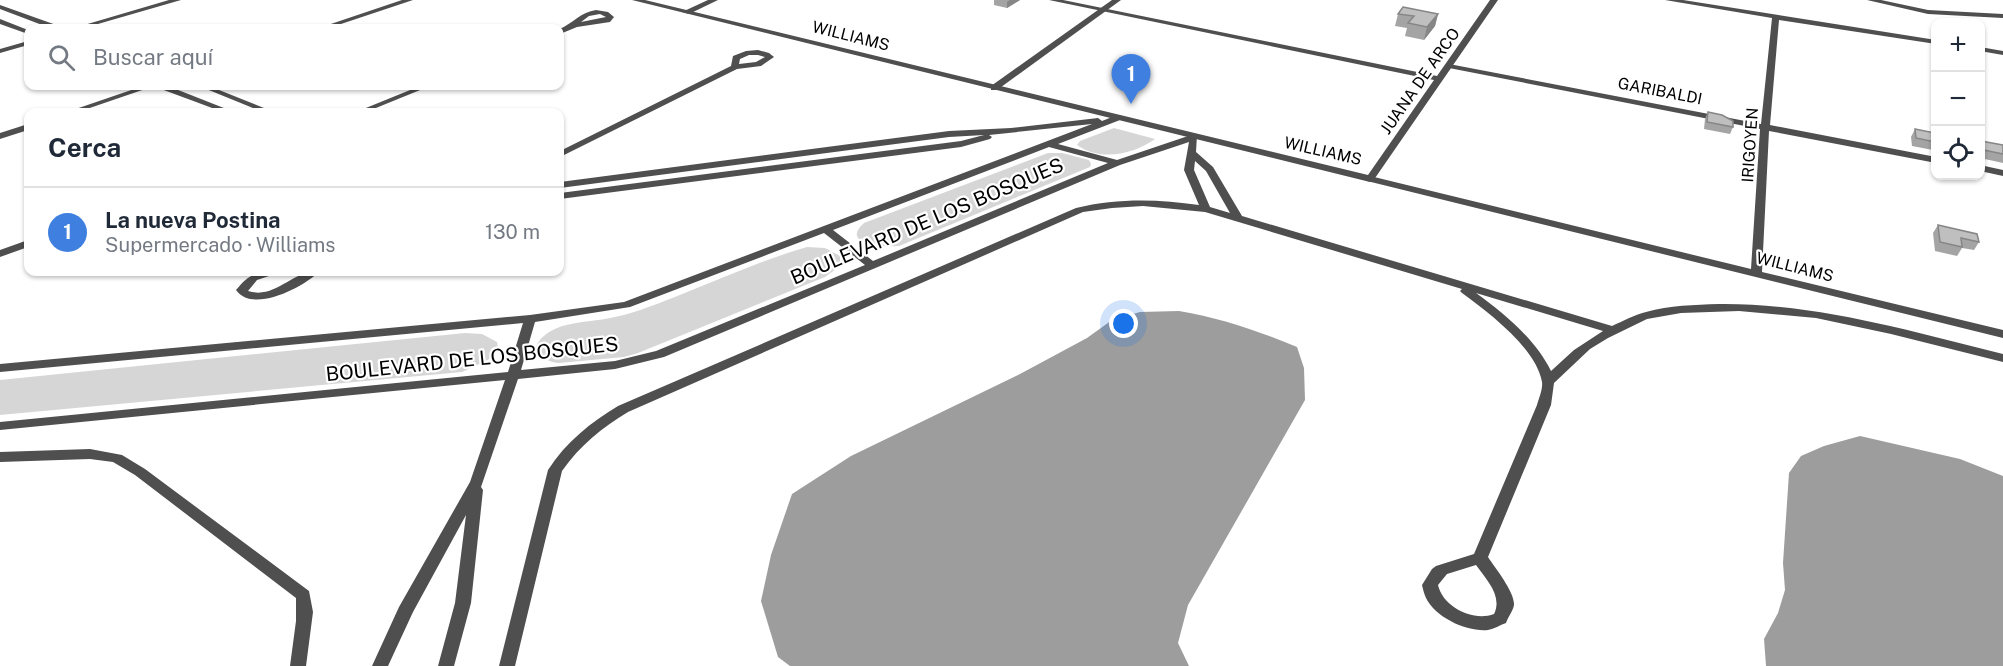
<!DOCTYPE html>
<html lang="es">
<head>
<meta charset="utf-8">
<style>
	:root { --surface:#fff; --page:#f2f2f3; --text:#1f2937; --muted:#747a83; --line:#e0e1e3; --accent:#db2777 }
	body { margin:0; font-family:"Public Sans",sans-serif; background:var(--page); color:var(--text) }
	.controls { position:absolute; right:18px; top:18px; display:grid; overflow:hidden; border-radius:12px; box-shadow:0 2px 4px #0004 }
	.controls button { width:54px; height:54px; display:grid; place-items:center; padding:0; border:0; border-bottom:2px solid var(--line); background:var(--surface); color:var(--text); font:30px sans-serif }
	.you { position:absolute; left:1124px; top:324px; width:21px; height:21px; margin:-15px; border:4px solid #fff; border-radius:50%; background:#1a73e8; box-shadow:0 0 0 9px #1a73e833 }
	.badge { display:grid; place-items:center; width:39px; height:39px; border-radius:50%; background:var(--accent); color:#fff; font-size:20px; font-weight:700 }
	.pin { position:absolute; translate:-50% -50px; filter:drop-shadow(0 2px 3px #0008) }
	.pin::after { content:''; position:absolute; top:32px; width:21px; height:18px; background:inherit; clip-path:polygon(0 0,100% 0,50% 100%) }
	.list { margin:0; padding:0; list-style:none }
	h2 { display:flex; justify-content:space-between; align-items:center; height:78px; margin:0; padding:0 24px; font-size:26px }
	h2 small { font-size:20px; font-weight:400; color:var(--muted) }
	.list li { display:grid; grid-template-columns:39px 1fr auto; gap:18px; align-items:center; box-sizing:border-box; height:90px; padding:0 24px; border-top:2px solid var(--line) }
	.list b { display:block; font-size:22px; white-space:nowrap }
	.list p { margin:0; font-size:20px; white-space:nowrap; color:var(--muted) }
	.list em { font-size:20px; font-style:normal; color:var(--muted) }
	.icon { flex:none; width:33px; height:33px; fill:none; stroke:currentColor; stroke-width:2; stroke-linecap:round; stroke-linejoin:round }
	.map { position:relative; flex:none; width:2003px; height:666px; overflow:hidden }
	.search { position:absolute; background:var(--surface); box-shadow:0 2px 4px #0004; left:24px; top:24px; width:540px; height:66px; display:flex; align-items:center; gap:15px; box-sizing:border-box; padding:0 21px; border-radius:12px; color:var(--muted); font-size:22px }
	.panel { position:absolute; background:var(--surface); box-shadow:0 2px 4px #0004; left:24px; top:108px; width:540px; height:168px; border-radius:12px }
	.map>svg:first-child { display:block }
	.green { fill:#d6d6d6 }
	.water { fill:#9d9d9d }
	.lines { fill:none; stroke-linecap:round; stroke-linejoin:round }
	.minor { fill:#4f4f4f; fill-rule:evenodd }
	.tertiary { fill:#4f4f4f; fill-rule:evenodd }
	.wall { fill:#a4a4a4 }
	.shaded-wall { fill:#868686 }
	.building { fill:#bfbfbf; stroke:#868686; stroke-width:1.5 }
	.labels { text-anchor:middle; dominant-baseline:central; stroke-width:4.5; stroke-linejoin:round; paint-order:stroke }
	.far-street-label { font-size:16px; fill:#000; stroke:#fff }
	.street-label { font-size:20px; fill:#000; stroke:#fff }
</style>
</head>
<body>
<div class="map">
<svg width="2003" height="666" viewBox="0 0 2003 666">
	<rect width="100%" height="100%" fill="#fff"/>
	<!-- green -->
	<g class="green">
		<path d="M1114 128 1155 139C1134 154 1100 162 1077 145L1080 141Z"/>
		<path d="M1048 153H1062L1089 160 1091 164 1090 167 899 246C886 247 839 245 864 223Z"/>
		<path d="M807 247 825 248 840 256V266L825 277 638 353 624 357 559 363C547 362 540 357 536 346 549 322 581 323 605 319 629 315 652 306 675 297 718 280 762 260 807 247Z"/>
		<polygon points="465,333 482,334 497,342 498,348 488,360 462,372 0,415 0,380"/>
	</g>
	<!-- water -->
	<g class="water">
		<path d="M1179 311C1221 318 1258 331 1297 347L1304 368 1305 400 1188 605 1178 643 1189 666H790L778 657 761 601 771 555 792 494 851 456 1020 374 1087 338 1112 320 1140 312Z"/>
		<polygon points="1860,436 1960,459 2003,476 2003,666 1766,666 1764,639 1778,613 1785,590 1783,563 1789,473 1801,456 1824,446"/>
	</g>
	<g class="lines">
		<!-- minor -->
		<g class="minor">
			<polygon points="169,0 181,0 84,28 74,28"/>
			<polygon points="402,0 413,0 329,28 319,28"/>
			<polygon points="708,0 718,0 689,14 682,12"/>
			<polygon points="1112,0 1121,0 997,90 991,90 991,86"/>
			<polygon points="1665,0 1683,0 1936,40 1936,44 1779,20 1770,125 1936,157 1936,163 1769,131 1762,272 2003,330 2003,338 1367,181 1365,179 1370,176 1751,269 1760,129 1449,68 1445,66 1449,64 1761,124 1772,18"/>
			<polygon points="1867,0 1881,0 1928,10 2003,14 2003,18 1928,14"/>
			<polygon points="0,5 59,26 60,28 50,28 0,9"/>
			<path d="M596 10 608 12 614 17 610 22 577 27 560 34V29C573 23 581 12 596 10ZM600 14 606 17 581 22 589 16Z"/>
			<polygon points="0,19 28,30 28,34 0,24"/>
			<polygon points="28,41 28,45 0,53 0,49"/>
			<polygon points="1980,47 2003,51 2003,55 1980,51"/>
			<path d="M758 50 769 53 774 57 761 66 737 69 560 157V151L731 66 733 56 746 51ZM749 55H758L765 57 756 62 739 64 740 59Z"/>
			<polygon points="143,86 154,86 78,112 67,112"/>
			<polygon points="161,86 168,86 234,112 223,112 161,89"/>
			<polygon points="199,86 209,86 274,112 263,112"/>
			<polygon points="420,86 430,86 366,112 356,112"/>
			<path d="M1117 115 1121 118 1120 120 1058 144 1117 160 1191 135H1197L1196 152 1213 167 1242 216 1612 326C1623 321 1634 315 1646 312 1670 305 1694 305 1719 304 1816 303 1910 331 2003 354V362L1891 334 1816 318 1739 311 1681 313 1647 319 1608 338 1590 349 1554 383 1551 405 1488 557C1495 568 1515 592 1514 605 1513 611 1508 617 1506 623 1500 625 1494 629 1488 630 1467 632 1436 618 1426 598 1424 594 1423 589 1422 585L1432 569 1436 566 1474 554 1537 405C1539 398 1543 389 1542 382 1536 348 1488 312 1462 293L1460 291 1462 289 1205 212 1143 206 1112 208 1083 212 628 412C602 428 580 445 562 471L515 666H499L548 470C566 442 590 423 618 406L1076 208C1117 198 1158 199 1199 205L1184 170 1189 142 1120 165 664 357 615 369 518 379 481 487 483 490 471 603 454 666H438L455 603 466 515 413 612 388 666H372L399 607 470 482 505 380 0 430V422L508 372 523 323 0 372V364L530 315 624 302 1092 124 989 135 992 137 990 139 961 147 560 199V193L961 141 984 135 949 137 560 188V182L949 131 1011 128 1098 118 1102 121ZM1049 147 1108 163 873 261 833 230ZM1195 161 1206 171 1230 213 1210 207 1194 170ZM824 233 865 265 656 351 615 361 521 370 535 322 630 307ZM1476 293 1603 331 1574 350 1551 371C1535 339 1505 314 1476 293ZM1476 565C1486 579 1503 596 1494 614 1473 622 1443 607 1438 585L1447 574Z"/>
			<polygon points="28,124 28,130 0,139 0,133"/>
			<polygon points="1980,165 2003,170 2003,176 1980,171"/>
			<polygon points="28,240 28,247 0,257 0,250"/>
			<path d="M261 272H277L275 274 257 280 248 291C276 300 293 269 319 272 303 287 253 314 236 290 244 280 250 275 261 272Z"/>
			<polygon points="90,449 122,455 145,469 309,591 313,612 306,666 290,666 296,621 296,598 135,475 113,462 90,459 0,462 0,452"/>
		</g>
		<!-- tertiary -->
		<polygon class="tertiary" points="632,0 645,0 1368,175 1434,80 1049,0 1063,0 1437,76 1490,0 1498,0 1373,181 1370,182"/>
	</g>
	<!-- wall -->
	<g class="wall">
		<polygon points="994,0 1020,0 1007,8 994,5"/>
		<polygon points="1398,14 1438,14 1435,26 1424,40 1405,36 1407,28 1395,26"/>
		<polygon points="1708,112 1733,127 1730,134 1704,129 1705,119"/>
		<polygon points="1915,129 1935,133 1935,146 1933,150 1912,146 1911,137"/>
		<polygon points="1981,141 2003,145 2003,163 1980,158 1980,142"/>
		<polygon points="1938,225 1979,242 1974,250 1962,248 1957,256 1935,251 1933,233"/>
	</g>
	<!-- shaded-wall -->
	<g class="shaded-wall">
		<polygon points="1010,0 1020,0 1007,8 1007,2"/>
		<polygon points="1438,14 1435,26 1424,40 1427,27"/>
	</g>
	<!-- building -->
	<g class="building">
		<polygon points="1403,7 1438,14 1427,27 1408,23 1414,16 1398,14"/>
		<polygon points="1708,112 1722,115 1733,121 1733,127 1707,122"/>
		<polygon points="1915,129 1935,133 1935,142 1916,138"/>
		<polygon points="1981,141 2003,145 2003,154 1984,150"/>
		<polygon points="1938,225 1977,234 1979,242 1961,238 1962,247 1940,242"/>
	</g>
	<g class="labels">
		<!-- far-street labels -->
		<g class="far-street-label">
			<text transform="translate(851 36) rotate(14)">WILLIAMS</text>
			<text transform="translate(1420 81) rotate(-55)">JUANA DE ARCO</text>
			<text transform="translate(1660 91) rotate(11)">GARIBALDI</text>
			<text transform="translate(1750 145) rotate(-86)">IRIGOYEN</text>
			<text transform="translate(1323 151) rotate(13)">WILLIAMS</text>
			<text transform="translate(1795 267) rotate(14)">WILLIAMS</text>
		</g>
		<!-- street labels -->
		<g class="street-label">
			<text transform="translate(927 221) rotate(-23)">BOULEVARD DE LOS BOSQUES</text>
			<text transform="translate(472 359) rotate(-6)">BOULEVARD DE LOS BOSQUES</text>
		</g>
	</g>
</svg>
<div class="controls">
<button>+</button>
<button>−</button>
<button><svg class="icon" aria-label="locate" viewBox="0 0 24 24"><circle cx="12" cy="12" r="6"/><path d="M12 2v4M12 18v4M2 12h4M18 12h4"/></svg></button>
</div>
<div class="you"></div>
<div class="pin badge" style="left:1131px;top:104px;background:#3f7fe0">1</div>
<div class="search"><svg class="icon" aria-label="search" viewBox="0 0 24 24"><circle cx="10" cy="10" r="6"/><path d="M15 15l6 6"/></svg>Buscar aquí</div>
<section class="panel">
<h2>Cerca<small></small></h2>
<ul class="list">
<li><span class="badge" style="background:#3f7fe0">1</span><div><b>La nueva Postina</b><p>Supermercado · Williams</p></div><em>130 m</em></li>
</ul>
</section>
</div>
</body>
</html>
